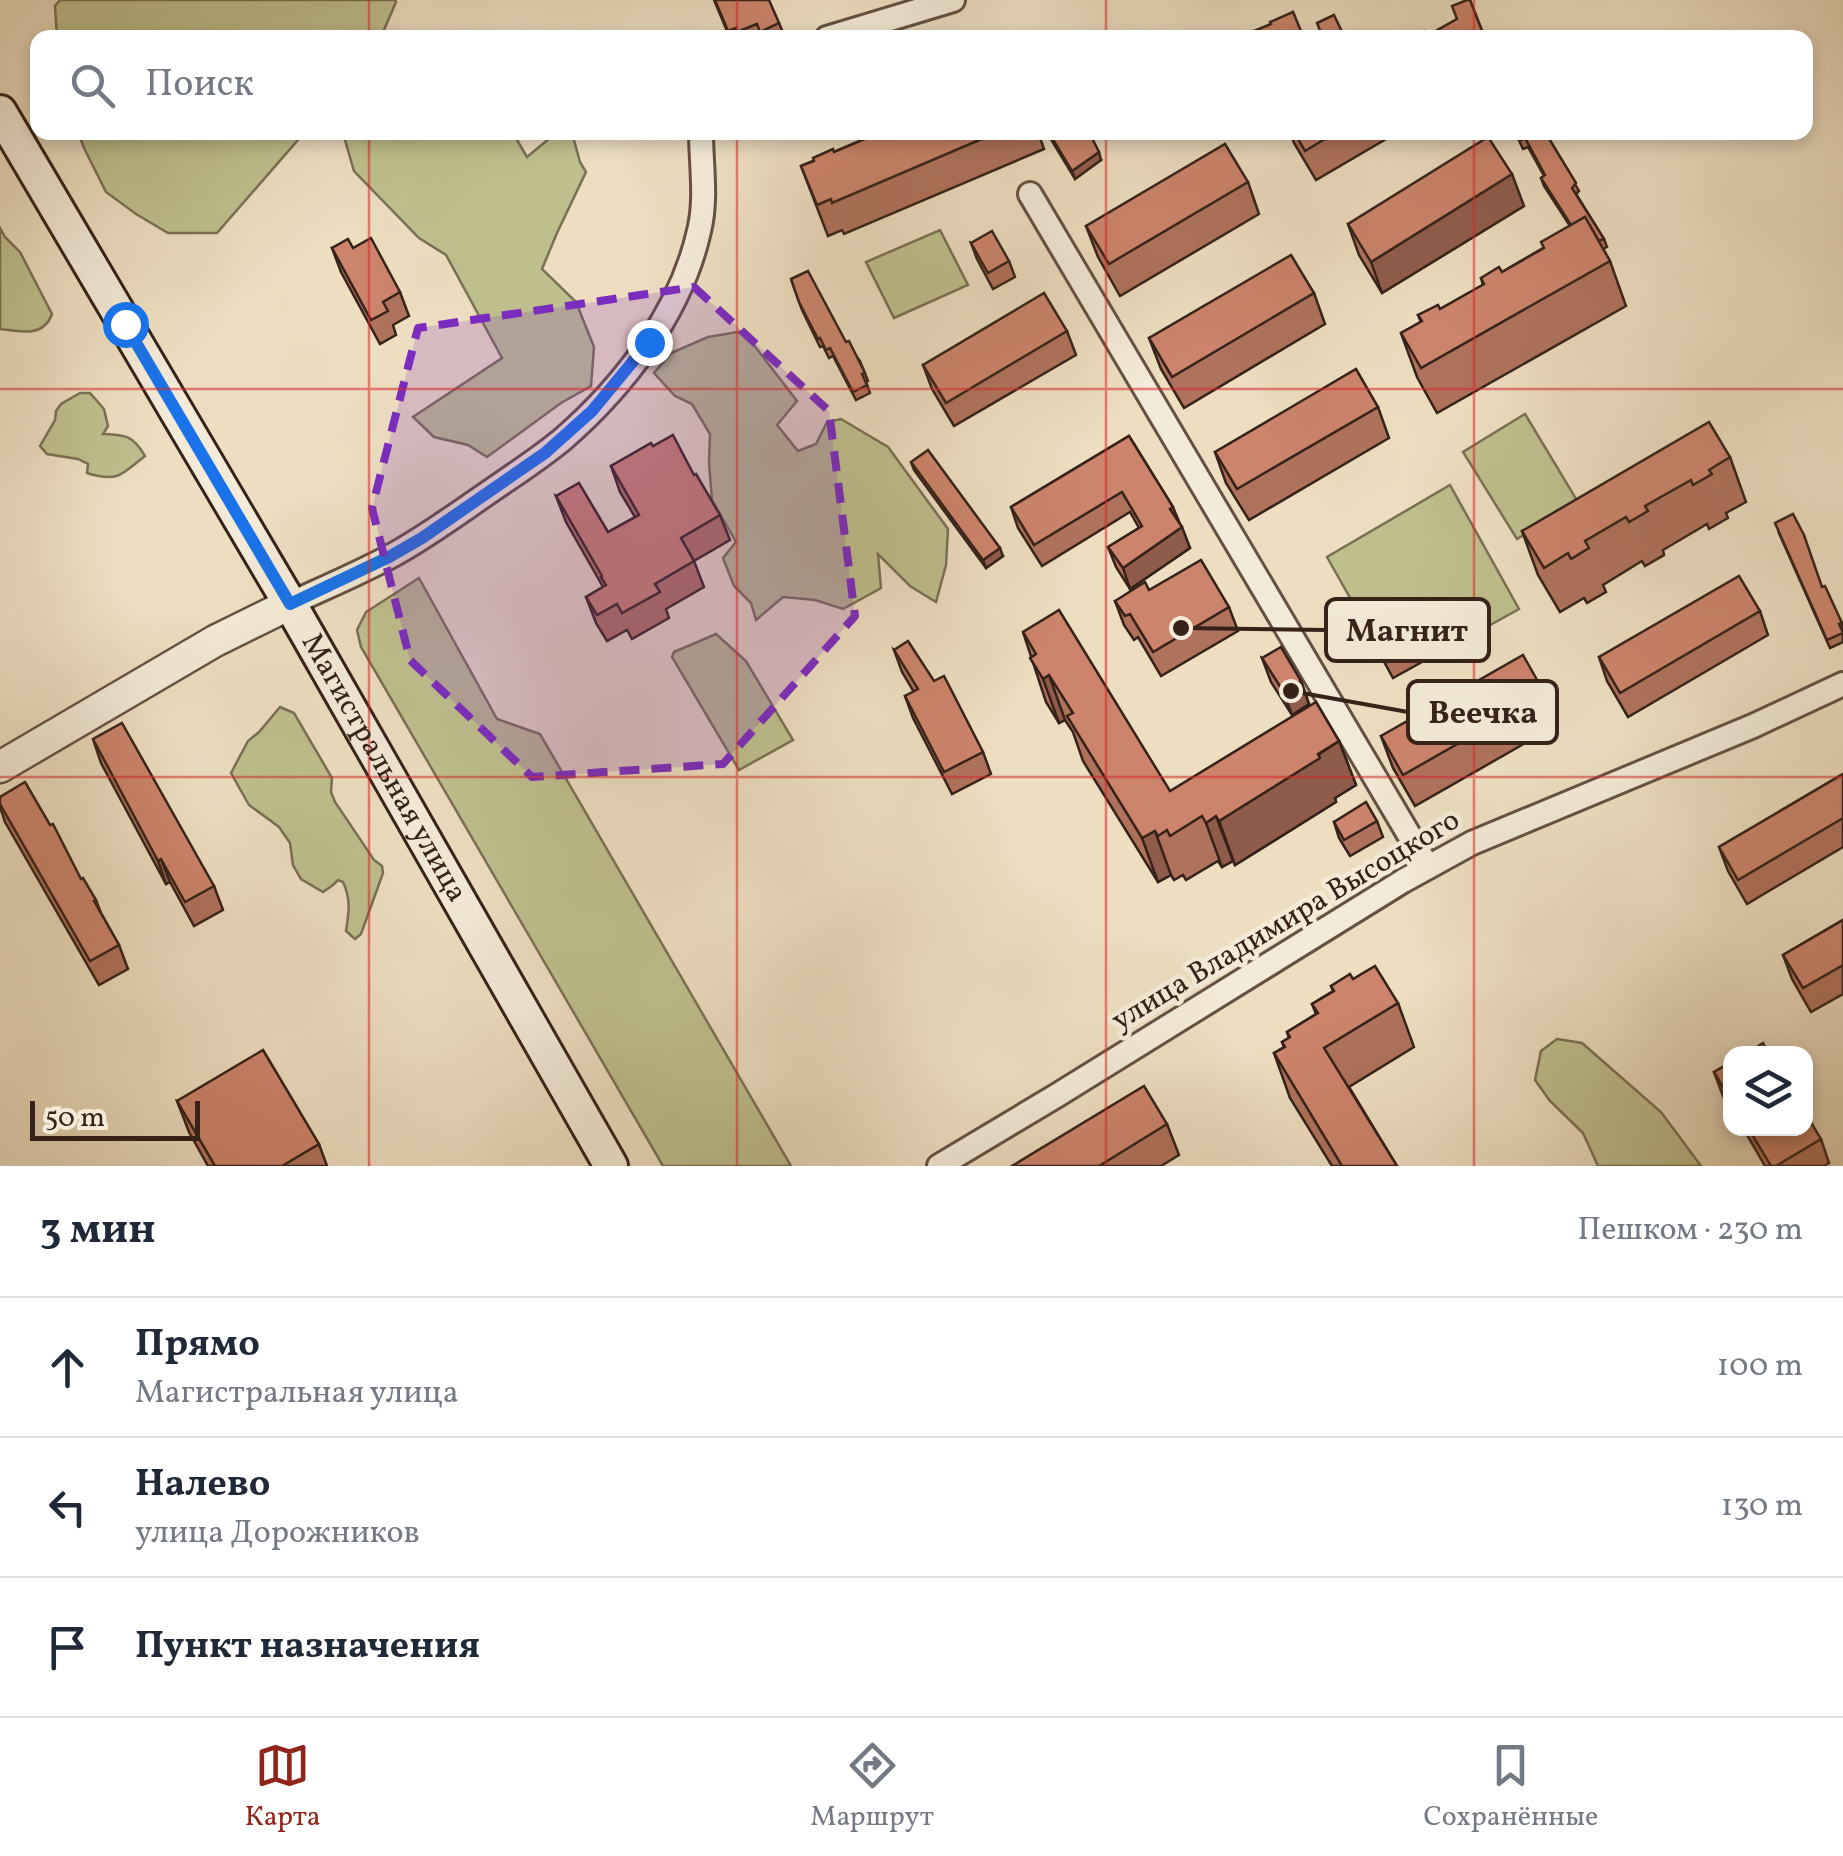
<!DOCTYPE html>
<html lang="ru">
<head>
<meta charset="utf-8">
<style>
	:root { --surface:#fff; --page:#f2f2f3; --text:#1f2937; --muted:#747a83; --line:#e0e1e3; --accent:#8f2418 }
	body { margin:0; font-family:Vollkorn,serif; background:var(--page); color:var(--text) }
	.controls { position:absolute; right:30px; bottom:30px; display:grid; overflow:hidden; border-radius:20px; box-shadow:0 5px 15px #0003 }
	.controls button { width:90px; height:90px; display:grid; place-items:center; padding:0; border:0; border-bottom:2px solid var(--line); background:var(--surface); color:var(--text); font:50px sans-serif }
	.scale { position:absolute; left:30px; bottom:25px; width:170px; box-sizing:border-box; padding-left:10px; border:5px solid #362219; border-top:0; font-size:28px; line-height:35px; white-space:nowrap; color:#362219; -webkit-text-stroke:8px #f3ead7; paint-order:stroke }
	.stop { position:absolute; width:30px; height:30px; margin:-22px; border:8px solid #1a73e8; border-radius:50%; background:#fff }
	.stop.end { background:#1a73e8; border-color:#fff; box-shadow:0 2px 10px #0008 }
	.list { margin:0; padding:0; list-style:none }
	h2 { display:flex; justify-content:space-between; align-items:center; height:130px; margin:0; padding:0 40px; font-size:42px }
	h2 small { font-size:32px; font-weight:400; color:var(--muted) }
	.list li { display:grid; grid-template-columns:65px 1fr auto; gap:30px; align-items:center; box-sizing:border-box; height:140px; padding:0 40px; border-top:2px solid var(--line) }
	.list b { display:block; font-size:38px; white-space:nowrap }
	.list p { margin:0; font-size:32px; white-space:nowrap; color:var(--muted) }
	.list em { font-size:32px; font-style:normal; color:var(--muted) }
	.icon { flex:none; width:55px; height:55px; fill:none; stroke:currentColor; stroke-width:2; stroke-linecap:round; stroke-linejoin:round }
	.map { position:relative; flex:none; width:1843px; height:1166px; overflow:hidden }
	.search { position:absolute; background:var(--surface); box-shadow:0 5px 15px #0003; left:30px; right:30px; top:30px; height:110px; display:flex; align-items:center; gap:25px; box-sizing:border-box; padding:0 35px; border-radius:20px; color:var(--muted); font-size:38px }
	.sheet { height:550px; background:var(--surface) }
	nav { display:flex; justify-content:space-around; align-items:center; box-sizing:border-box; height:140px; border-top:2px solid var(--line); background:var(--surface); font-size:28px; color:var(--muted) }
	nav a { display:grid; justify-items:center; gap:5px }
	nav .on { color:var(--accent) }
	.map>svg:first-child { display:block }
	.green { fill:#bfbf8e; stroke:#7a7054; stroke-width:2.5 }
	.lines { fill:none; stroke-linecap:round; stroke-linejoin:round }
	.minor-casing { stroke:#645143; stroke-width:28 }
	.tertiary-casing { stroke:#645143; stroke-width:35 }
	.secondary-casing { stroke:#362219; stroke-width:38 }
	.minor { stroke:#f3ead7; stroke-width:22 }
	.tertiary { stroke:#f3ead7; stroke-width:30 }
	.secondary { stroke:#f3ead7; stroke-width:32 }
	.wall { fill:#af725d; stroke:#362219; stroke-width:2.5 }
	.shaded-wall { fill:#8f5c4c; stroke:#362219; stroke-width:2.5 }
	.building { fill:#cc846c; stroke:#362219; stroke-width:2.5 }
	.route { stroke:#1a73e8; stroke-width:12 }
	.marked { fill:#7b2cbf; fill-opacity:0.2; stroke:#7b2cbf; stroke-width:8; stroke-dasharray:20 12; stroke-linejoin:round }
	.grid { fill:none; stroke:#d62828; stroke-width:2.5; stroke-opacity:0.55 }
	.labels { text-anchor:middle; dominant-baseline:central; stroke-width:9; stroke-linejoin:round; paint-order:stroke }
	.street-label { font-size:30px; fill:#362219; stroke:#f3ead7 }
	.leader { fill:none; stroke:#362219; stroke-width:4 }
	.callout-dot { fill:#362219; stroke:#f3ead7; stroke-width:4 }
	.callout { fill:#f3ead7; stroke:#362219; stroke-width:4 }
	.callout-label { font-size:32px; text-anchor:middle; font-weight:bold; fill:#362219 }
</style>
</head>
<body>
<div class="map">
<svg width="1843" height="1166" viewBox="0 0 1843 1166">
	<rect width="100%" height="100%" fill="#eddec1"/>
	<filter id="stains"><feTurbulence type="fractalNoise" baseFrequency=".002" numOctaves="4"/><feColorMatrix values="0 0 0 0 .2 0 0 0 0 .09 0 0 0 0 .02 0 0 0 .5 -.17"/></filter>
	<radialGradient id="worn" r=".72"><stop offset=".6" stop-color="#630" stop-opacity="0"/><stop offset="1" stop-color="#630" stop-opacity=".3"/></radialGradient>
	<!-- green -->
	<g class="green">
		<polygon points="60,0 395,0 396,2 381,37 57,37 55,6"/>
		<polygon points="78,133 78,132 304,133 217,233 168,233 136,214 106,192 85,150"/>
		<polygon points="343,133 513,133 527,157 556,133 572,133 580,162 586,172 557,233 542,269 576,302 594,347 591,386 561,403 487,457 468,445 434,437 413,417 502,358 446,255 419,238 354,171"/>
		<path d="M0 228 5 237 20 252 52 314C44 337 21 332 0 329Z"/>
		<polygon points="940,230 968,285 894,318 866,262"/>
		<polygon points="743,331 797,401 777,425 798,451 816,444 827,422 841,419 888,447 948,529 946,565 936,602 910,586 878,554 881,588 843,609 815,600 783,597 756,620 751,603 734,586 723,558 736,542 712,500 709,463 710,434 692,404 675,396 654,373 671,353 708,337"/>
		<path d="M80 393H90L104 409 108 426 103 434C125 435 133 435 145 456 122 474 119 482 90 474L87 473 88 464 78 459 47 454 40 446 55 420 56 411 61 404Z"/>
		<polygon points="1525,414 1578,502 1517,539 1463,452"/>
		<polygon points="1450,485 1519,609 1425,661 1411,638 1400,638 1379,649 1327,557"/>
		<polygon points="419,578 497,719 540,734 791,1166 663,1166 361,647 357,630 366,612"/>
		<polygon points="716,634 746,661 793,740 739,770 672,657 674,652"/>
		<path d="M280 707 294 713 332 778 331 792 335 802 374 860 382 866 383 873 361 934 355 939 346 931C349 912 351 899 343 882L338 880 333 885 323 892 301 879 293 865 290 843 279 827 249 805 231 773 248 741 259 732Z"/>
		<polygon points="1557,1039 1582,1043 1661,1112 1701,1166 1598,1166 1583,1133 1550,1101 1535,1080 1541,1051"/>
	</g>
	<g class="lines">
		<defs>
			<g id="minor">
				<polyline points="827,38 953,0"/>
				<polyline points="1030,194 1428,867"/>
				<path d="M290 604C324 588 360 573 393 555 424 538 453 517 482 497 509 478 538 460 563 439 624 386 681 312 699 231 707 199 701 165 701 132"/>
				<polyline points="939,1166 1056,1096 1403,881 1472,843 1753,726 1843,684"/>
			</g>
			<polyline id="tertiary" points="0,767 215,641 290,604"/>
			<g id="secondary">
				<path id="s1" d="M0 112 290 604 611 1166"/>
			</g>
		</defs>
		<!-- minor casing -->
		<use href="#minor" class="minor-casing"/>
		<!-- tertiary casing -->
		<use href="#tertiary" class="tertiary-casing"/>
		<!-- secondary casing -->
		<use href="#secondary" class="secondary-casing"/>
		<!-- minor -->
		<use href="#minor" class="minor"/>
		<!-- tertiary -->
		<use href="#tertiary" class="tertiary"/>
		<!-- secondary -->
		<use href="#secondary" class="secondary"/>
	</g>
	<!-- wall -->
	<g class="wall">
		<polygon points="714,0 779,23 784,35 779,38 762,38 761,36 758,38 730,38"/>
		<polygon points="1470,0 1485,38 1413,38 1427,36 1457,19"/>
		<polygon points="1293,12 1303,38 1243,38 1271,24"/>
		<polygon points="881,132 1038,132 1044,149 844,234 842,230 828,236 801,166"/>
		<polygon points="1290,132 1398,132 1316,180 1294,143"/>
		<polygon points="1515,132 1545,132 1579,191 1576,194 1604,239 1607,247 1603,249 1610,261 1626,306 1437,413 1417,377 1401,333 1421,322 1418,315 1440,309 1483,285 1481,278 1502,272 1543,248 1570,226 1544,186 1541,178 1544,176 1528,147 1523,149"/>
		<polygon points="1049,133 1101,160 1075,179 1052,141"/>
		<polygon points="1248,182 1259,214 1120,296 1098,257 1086,226"/>
		<polygon points="1524,206 1382,293 1359,255 1348,224"/>
		<polygon points="971,243 1009,261 1015,277 993,289 977,259"/>
		<polygon points="332,248 353,248 400,292 409,316 393,325 396,335 380,344 341,272"/>
		<polygon points="791,279 846,342 860,361 868,381 866,382 870,393 856,400 833,356 829,358 823,346 820,347 802,310"/>
		<polygon points="1314,293 1325,324 1184,408 1161,369 1149,338"/>
		<polygon points="1067,331 1076,355 954,426 932,389 923,365"/>
		<polygon points="1378,407 1389,438 1249,520 1226,483 1215,452"/>
		<polygon points="1129,436 1173,507 1190,548 1130,589 1116,567 1108,547 1139,528 1130,512 1042,566 1018,528 1011,507"/>
		<polygon points="653,446 694,475 720,515 730,540 694,561 704,587 666,609 669,618 632,639 627,630 607,641 596,623 586,597 603,587 566,522 556,496 608,532 635,517 620,492 611,466"/>
		<polygon points="1730,457 1746,502 1726,513 1728,518 1709,529 1707,524 1663,550 1664,555 1645,566 1642,561 1603,585 1606,592 1587,603 1584,598 1560,612 1538,575 1522,531"/>
		<polygon points="911,462 1003,556 986,568 914,470"/>
		<polygon points="1778,531 1822,587 1842,623 1843,642 1830,648"/>
		<polygon points="1149,590 1229,607 1238,631 1161,676 1138,637 1134,640 1124,625 1115,601"/>
		<polygon points="1760,611 1768,635 1628,717 1607,681 1599,657"/>
		<polygon points="1023,632 1170,791 1339,741 1356,785 1335,798 1336,802 1235,865 1233,861 1222,867 1218,861 1186,880 1183,875 1174,880 1171,875 1158,882 1083,761 1073,732 1065,720 1059,723 1046,702"/>
		<polygon points="1376,642 1416,646 1422,662 1393,678 1382,658"/>
		<polygon points="894,650 934,681 983,752 991,774 952,794 913,718 905,696 914,692 902,672"/>
		<polygon points="1262,658 1301,681 1309,704 1292,715 1271,682"/>
		<polygon points="1545,694 1557,725 1415,806 1393,768 1381,736"/>
		<polygon points="93,739 214,886 223,910 194,926 170,882 166,884 101,763"/>
		<polygon points="1843,774 1843,847 1747,904 1728,871 1719,847"/>
		<polygon points="0,797 81,879 96,900 101,913 119,945 128,969 99,985 5,822 0,807"/>
		<polygon points="1377,821 1383,837 1350,856 1339,838 1334,822"/>
		<polygon points="1843,920 1843,994 1811,1012 1792,979 1783,955"/>
		<polygon points="1353,979 1398,1003 1414,1047 1349,1087 1397,1166 1332,1166 1290,1098 1274,1053 1284,1047 1282,1042 1289,1038 1287,1032 1316,1014 1312,1004 1333,991 1331,986"/>
		<polygon points="1730,1063 1730,1109 1723,1096 1714,1072"/>
		<polygon points="177,1101 319,1144 327,1166 208,1166 189,1132"/>
		<polygon points="1167,1124 1179,1155 1161,1166 1012,1166"/>
		<polygon points="1743,1128 1806,1128 1821,1139 1829,1163 1824,1166 1765,1166"/>
	</g>
	<!-- shaded-wall -->
	<g class="shaded-wall">
		<polygon points="1099,152 1101,160 1075,179 1072,171"/>
		<polygon points="1512,174 1524,206 1382,293 1371,262"/>
		<polygon points="1182,527 1190,548 1130,589 1123,568"/>
		<polygon points="1000,548 1003,556 986,568 983,560"/>
		<polygon points="1049,675 1065,720 1059,723 1043,679"/>
		<polygon points="1301,681 1309,704 1292,715 1283,691"/>
		<polygon points="1339,741 1356,785 1335,798 1336,802 1235,865 1219,821"/>
		<polygon points="1216,816 1233,861 1222,867 1206,823"/>
		<polygon points="1155,831 1171,875 1158,882 1142,838"/>
		<polygon points="161,859 170,882 166,884 158,861"/>
	</g>
	<!-- building -->
	<g class="building">
		<polygon points="715,0 769,0 779,23 760,32 757,24 737,32 736,28 728,31"/>
		<polygon points="1467,0 1470,0 1482,31 1470,38 1413,38 1424,31 1427,36 1457,19 1452,6"/>
		<polygon points="1293,12 1301,31 1284,38 1243,38 1242,36 1271,24 1270,22"/>
		<polygon points="1334,15 1345,38 1323,38 1317,23"/>
		<polygon points="881,132 998,132 832,203 831,199 817,205 801,166 814,161 813,158 833,149 834,152"/>
		<polygon points="1089,132 1099,152 1072,171 1049,133"/>
		<polygon points="1294,132 1336,132 1305,151"/>
		<polygon points="1516,132 1545,132 1576,183 1572,188 1604,239 1599,241 1585,217 1571,225 1541,178 1545,175 1525,138 1520,141"/>
		<polygon points="1488,137 1512,174 1371,262 1348,224"/>
		<polygon points="1225,144 1248,182 1109,264 1086,226"/>
		<polygon points="1585,217 1610,261 1421,368 1401,333 1422,321 1418,315 1438,305 1440,309 1484,284 1481,278 1499,267 1502,272 1544,248 1541,242"/>
		<polygon points="992,231 1009,261 988,273 971,243"/>
		<polygon points="371,238 400,292 383,302 388,311 371,320 332,248 348,239 353,248"/>
		<polygon points="1291,255 1314,293 1172,377 1149,338"/>
		<polygon points="808,271 846,342 849,341 865,373 862,374 867,385 853,392 830,348 826,350 820,338 818,339 799,302 791,279"/>
		<polygon points="1044,293 1067,331 946,403 923,365"/>
		<polygon points="1356,369 1378,407 1237,489 1215,452"/>
		<polygon points="1709,422 1730,457 1709,470 1712,474 1693,485 1691,480 1645,506 1648,511 1629,522 1626,517 1585,541 1589,548 1571,559 1568,553 1544,568 1522,531"/>
		<polygon points="673,435 694,475 696,474 720,515 681,538 694,561 655,584 660,592 622,613 617,604 597,615 586,597 606,585 601,577 602,576 556,496 579,483 608,532 639,515 611,466 651,443 653,446"/>
		<polygon points="1129,436 1173,507 1170,509 1182,527 1123,568 1108,547 1142,526 1122,492 1034,545 1011,507"/>
		<polygon points="928,450 1000,548 983,560 911,462"/>
		<polygon points="1793,514 1804,535 1822,587 1825,586 1842,623 1839,624 1843,633 1827,640 1775,523"/>
		<polygon points="1201,560 1229,607 1153,652 1130,614 1125,616 1115,601 1145,582 1149,590"/>
		<polygon points="1739,576 1760,611 1620,693 1599,657"/>
		<polygon points="1059,610 1170,791 1316,702 1339,741 1318,754 1320,758 1219,821 1216,816 1206,823 1202,816 1170,836 1167,830 1158,836 1155,831 1142,838 1067,716 1073,713 1049,675 1043,679 1030,658 1036,654 1023,632"/>
		<polygon points="1405,626 1416,646 1387,662 1376,642"/>
		<polygon points="908,641 934,681 944,676 983,752 944,772 905,696 918,689 894,650"/>
		<polygon points="1281,647 1301,681 1283,691 1262,658"/>
		<polygon points="1523,655 1545,694 1403,775 1381,736"/>
		<polygon points="122,723 214,886 185,902 161,859 158,861 93,739"/>
		<polygon points="1843,774 1843,818 1738,880 1719,847"/>
		<polygon points="25,782 50,825 53,824 81,879 83,878 96,900 94,901 119,945 90,961 0,804 0,797"/>
		<polygon points="1366,802 1377,821 1344,840 1334,822"/>
		<polygon points="1843,920 1843,965 1803,988 1783,955"/>
		<polygon points="1375,966 1398,1003 1324,1048 1397,1166 1342,1166 1274,1053 1285,1047 1282,1042 1290,1037 1287,1032 1318,1013 1312,1004 1334,991 1331,986 1350,974 1353,979"/>
		<polygon points="1763,1043 1769,1054 1746,1054"/>
		<polygon points="263,1050 319,1144 282,1166 215,1166 177,1101"/>
		<polygon points="1730,1063 1730,1099 1714,1072"/>
		<polygon points="1144,1086 1167,1124 1099,1166 1012,1166"/>
		<polygon points="1806,1114 1821,1139 1776,1166 1771,1166 1748,1128 1806,1128"/>
	</g>
	<g class="lines">
		<!-- route -->
		<polyline class="route" points="125,324 290,604 389,557 422,538 545,453 592,411 649,342"/>
	</g>
	<!-- marked area -->
	<path class="marked" d="M694 287 829 411 855 616 723 764 532 777 410 660 372 508 418 328Z"/>
	<!-- grid -->
	<path class="grid" d="M369 0V38M737 0V38M1106 0V38M1474 0V38M369 132V1166M737 132V1166M1106 132V1166M1474 132V1166M0 389H1843M0 777H1843"/>
	<g class="labels">
		<!-- street labels -->
		<g class="street-label">
			<text stroke="none"><textPath href="#s1" startOffset="760">Магистральная улица</textPath></text>
			<text transform="translate(1286 921) rotate(-31)">улица Владимира Высоцкого</text>
		</g>
	</g>
	<!-- callouts -->
	<path class="leader" d="M1181 628L1326 630M1291 691L1408 712"/>
	<g class="callout-dot">
		<circle cx="1181" cy="628" r="10"/>
		<circle cx="1291" cy="691" r="10"/>
	</g>
	<g class="callout">
		<rect x="1326" y="599" width="163" height="62" rx="10"/>
		<rect x="1408" y="681" width="149" height="62" rx="10"/>
	</g>
	<g class="callout-label">
		<text x="1407" y="641">Магнит</text>
		<text x="1483" y="723">Веечка</text>
	</g>
	<rect width="100%" height="100%" filter="url(#stains)"/>
	<rect width="100%" height="100%" fill="url(#worn)"/>
</svg>
<div class="controls">
<button><svg class="icon" aria-label="layers" viewBox="0 0 24 24"><path d="M12 4l9 5-9 5-9-5zM3 14l9 5 9-5"/></svg></button>
</div>
<div class="scale">50 m</div>
<div class="stop" style="left:125px;top:324px"></div>
<div class="stop end" style="left:649px;top:342px"></div>
<div class="search"><svg class="icon" aria-label="search" viewBox="0 0 24 24"><circle cx="10" cy="10" r="6"/><path d="M15 15l6 6"/></svg>Поиск</div>
</div>
<section class="sheet">
<h2>3 мин<small>Пешком · 230 m</small></h2>
<ul class="list">
<li><svg class="icon" aria-label="ahead" viewBox="0 0 24 24"><path d="M12 20V5M6 11l6-6 6 6"/></svg><div><b>Прямо</b><p>Магистральная улица</p></div><em>100 m</em></li>
<li><svg class="icon" aria-label="left" viewBox="0 0 24 24"><path d="M17 20v-9H6M10 6l-5 5 5 5"/></svg><div><b>Налево</b><p>улица Дорожников</p></div><em>130 m</em></li>
<li><svg class="icon" aria-label="arrive" viewBox="0 0 24 24"><path d="M6 21V4h12l-3 4 3 4H6"/></svg><div><b>Пункт назначения</b></div></li>
</ul>
</section>
<nav>
<a class="on"><svg class="icon" aria-label="map" viewBox="0 0 24 24"><path d="M3 6l6-2 6 2 6-2v14l-6 2-6-2-6 2zM9 4v14M15 6v14"/></svg>Карта</a>
<a><svg class="icon" aria-label="directions" viewBox="0 0 24 24"><path d="M12 3l9 9-9 9-9-9zM9 14v-3h6M13 9l2 2-2 2"/></svg>Маршрут</a>
<a><svg class="icon" aria-label="saved" viewBox="0 0 24 24"><path d="M7 4h10v16l-5-4-5 4z"/></svg>Сохранённые</a>
</nav>
</body>
</html>
